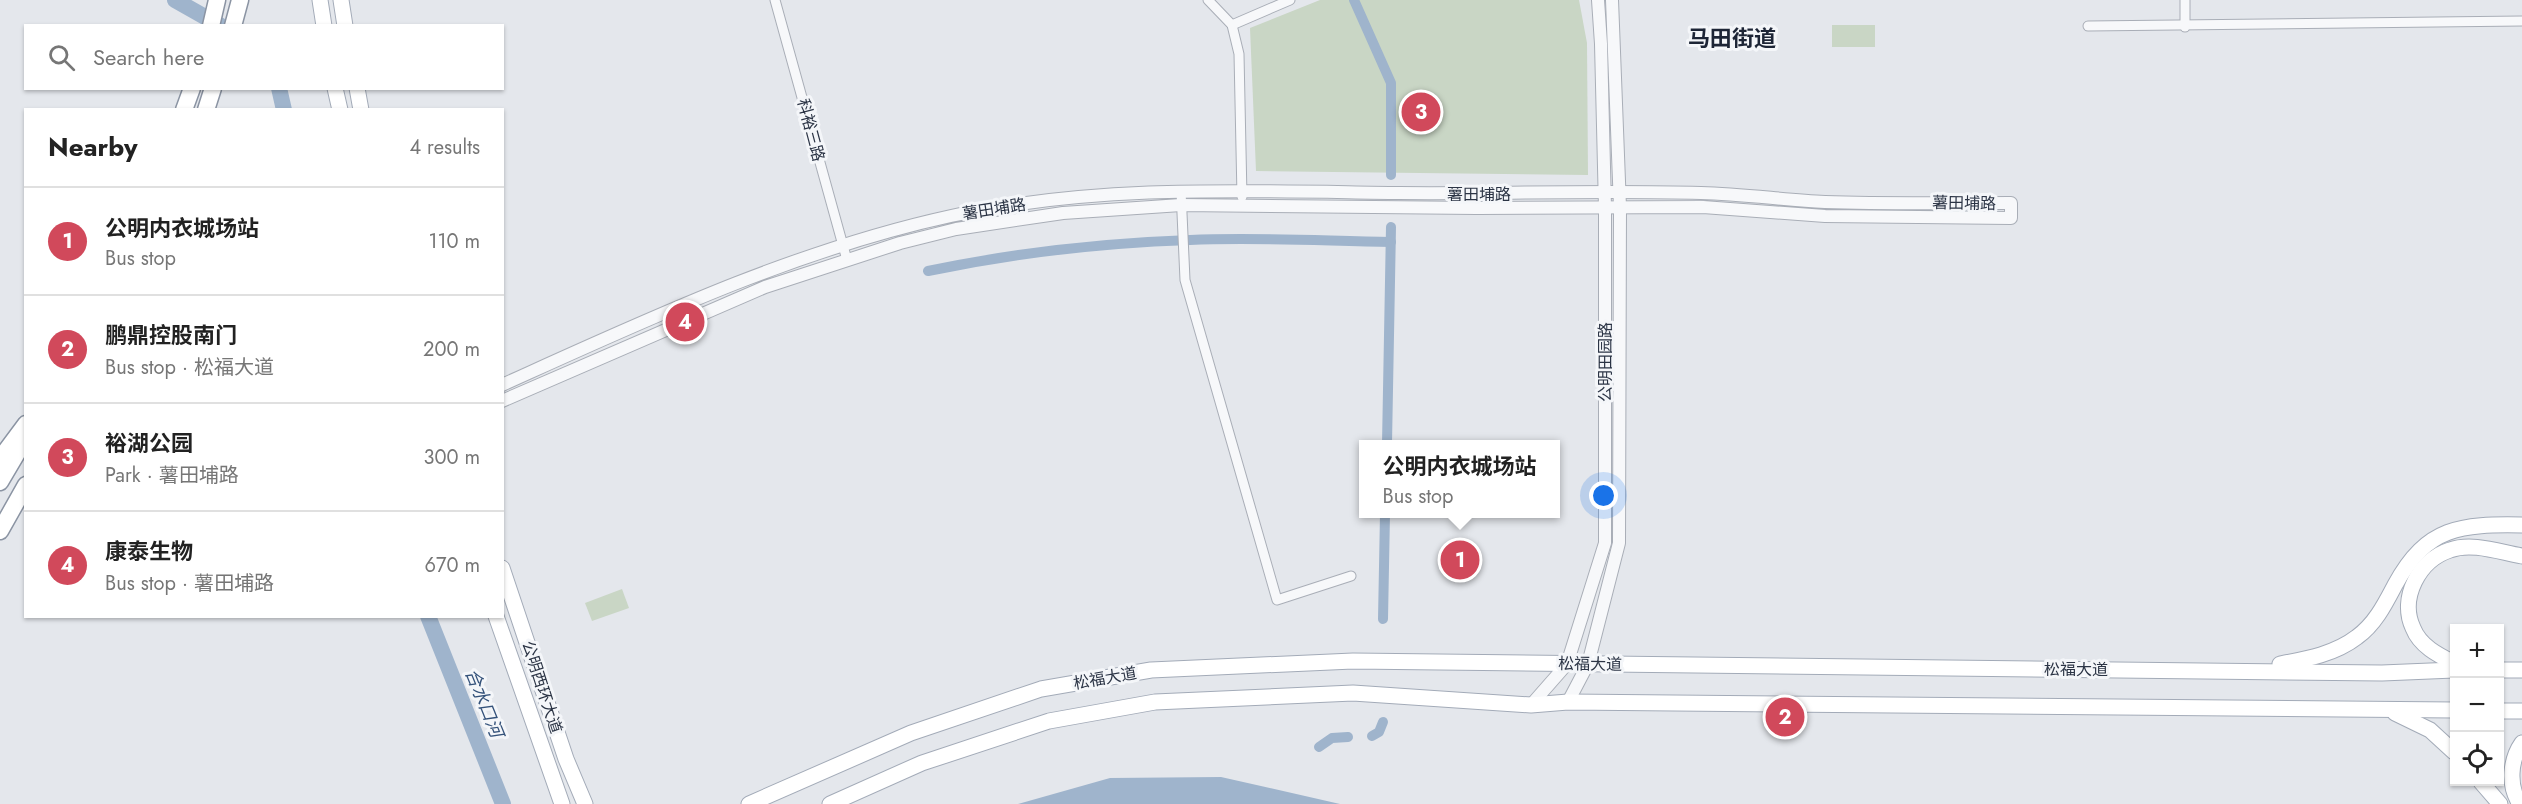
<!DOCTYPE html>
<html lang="en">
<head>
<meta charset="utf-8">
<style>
	:root { --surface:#fff; --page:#f2f2f2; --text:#222; --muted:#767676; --line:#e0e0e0; --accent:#d1495b }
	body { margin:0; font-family:Jost,"Noto Sans SC",sans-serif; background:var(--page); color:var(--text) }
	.controls { position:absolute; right:18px; bottom:18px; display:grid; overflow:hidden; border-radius:0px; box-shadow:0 2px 4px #0004 }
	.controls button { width:54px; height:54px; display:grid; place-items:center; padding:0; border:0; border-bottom:2px solid var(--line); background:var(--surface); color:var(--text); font:30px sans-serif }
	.you { position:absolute; left:1604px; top:496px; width:21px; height:21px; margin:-15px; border:4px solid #fff; border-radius:50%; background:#1a73e8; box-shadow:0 0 0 9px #1a73e833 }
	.badge { display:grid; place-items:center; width:39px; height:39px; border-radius:50%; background:var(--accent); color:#fff; font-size:20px; font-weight:700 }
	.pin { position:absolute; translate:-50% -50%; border:3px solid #fff; box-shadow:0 2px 6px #0006 }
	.popup { position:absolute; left:1359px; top:440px; width:201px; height:78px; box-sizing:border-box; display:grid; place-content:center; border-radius:0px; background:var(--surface); filter:drop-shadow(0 2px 4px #0005); font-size:20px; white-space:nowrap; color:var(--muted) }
	.popup b { font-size:22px; color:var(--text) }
	.popup::after { content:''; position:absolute; left:50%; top:100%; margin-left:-12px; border:12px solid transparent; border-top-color:var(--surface) }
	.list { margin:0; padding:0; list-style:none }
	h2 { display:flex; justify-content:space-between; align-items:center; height:78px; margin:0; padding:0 24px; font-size:26px }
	h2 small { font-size:20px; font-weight:400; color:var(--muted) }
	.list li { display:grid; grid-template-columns:39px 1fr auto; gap:18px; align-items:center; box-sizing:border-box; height:108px; padding:0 24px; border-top:2px solid var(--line) }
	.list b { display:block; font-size:22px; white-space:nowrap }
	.list p { margin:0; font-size:20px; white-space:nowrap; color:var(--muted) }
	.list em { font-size:20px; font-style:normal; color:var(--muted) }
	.icon { flex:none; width:33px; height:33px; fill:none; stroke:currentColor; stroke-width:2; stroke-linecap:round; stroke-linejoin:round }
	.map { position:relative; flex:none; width:2522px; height:804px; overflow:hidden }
	.search { position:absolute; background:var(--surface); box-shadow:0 2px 4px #0004; left:24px; top:24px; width:480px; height:66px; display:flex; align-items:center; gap:15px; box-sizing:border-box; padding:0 21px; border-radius:0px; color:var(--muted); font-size:22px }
	.panel { position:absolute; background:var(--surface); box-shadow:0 2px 4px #0004; left:24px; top:108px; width:480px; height:510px; border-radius:0px }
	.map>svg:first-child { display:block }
	.green { fill:#c9d6c5 }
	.water { fill:#9fb4cc }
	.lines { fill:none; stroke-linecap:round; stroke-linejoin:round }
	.canal { stroke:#9fb4cc; stroke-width:10 }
	.river { stroke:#9fb4cc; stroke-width:16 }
	.minor-casing { stroke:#a9aeb7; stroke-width:11 }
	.tertiary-casing { stroke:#a9aeb7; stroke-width:14 }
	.primary-casing { stroke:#a3abb8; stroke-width:17 }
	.motorway-casing { stroke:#8b94a3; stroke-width:19 }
	.minor { stroke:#f7f8fa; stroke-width:9 }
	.tertiary { stroke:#f7f8fa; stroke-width:12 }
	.primary { stroke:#fff; stroke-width:15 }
	.motorway { stroke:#fff; stroke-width:16 }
	.labels { text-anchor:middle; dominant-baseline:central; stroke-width:6; stroke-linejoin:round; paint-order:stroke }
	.street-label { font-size:16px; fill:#2b3445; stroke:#f4f6f9 }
	.water-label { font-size:18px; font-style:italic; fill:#34527a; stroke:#f4f6f9 }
	.district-label { font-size:22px; font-weight:bold; fill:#1d2536; stroke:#f4f6f9 }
</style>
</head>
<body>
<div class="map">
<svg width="2522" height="804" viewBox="0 0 2522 804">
	<rect width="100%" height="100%" fill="#e4e7ec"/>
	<!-- green -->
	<g class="green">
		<polygon points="1320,0 1579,0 1587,43 1588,175 1256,171 1250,28"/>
		<rect x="1832" y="25" width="43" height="22"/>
		<polygon points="622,589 629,608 592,621 585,603"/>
	</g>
	<!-- water -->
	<polygon class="water" points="1221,777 1340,804 1018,804 1110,778"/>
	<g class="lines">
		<!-- canal -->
		<g class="canal">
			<polyline points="1354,0 1391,83 1391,175"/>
			<path d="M928 271C1014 253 1102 243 1190 240 1257 237 1324 241 1391 242"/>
			<polyline points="1387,444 1391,227"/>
			<polyline points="1383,619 1385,514"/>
			<polyline points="1372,736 1379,732 1383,722"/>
			<polyline points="1319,747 1332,738 1348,737"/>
		</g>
		<!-- river -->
		<g class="river">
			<polyline points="175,0 221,26"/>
			<polyline points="279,88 284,110"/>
			<polyline points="428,616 503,804"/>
		</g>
		<defs>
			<g id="minor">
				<polyline points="775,0 847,260"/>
				<polyline points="1208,0 1232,25 1239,54 1242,197"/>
				<polyline points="1232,25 1290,0"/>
				<polyline points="2088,26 2522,21"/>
				<polyline points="2185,27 2185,0"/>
				<polyline points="1181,191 1185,280 1277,600 1351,576"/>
			</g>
			<g id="tertiary">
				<path d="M502 385C648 319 795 250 951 216 1099 184 1249 191 1399 193 1500 194 1601 190 1701 193 1743 194 1784 200 1825 202 1887 204 1949 203 2011 203V218L1825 216 1703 207 1477 208 1181 205 1063 213 956 229 900 243 765 287 502 401"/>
				<polyline points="1568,702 1588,664 1619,543 1620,207 1612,0"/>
				<polyline points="1531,705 1567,664 1605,543 1605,208 1601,44 1598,0"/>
			</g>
			<g id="primary">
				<polyline points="320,0 324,26"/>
				<polyline points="341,0 345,26"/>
				<polyline points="335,88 340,110"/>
				<polyline points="357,88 361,110"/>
				<polyline points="502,568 566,759 585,804"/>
				<polyline points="496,616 562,804"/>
				<path d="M2454 663C2438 655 2420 646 2413 628 2399 598 2419 560 2450 550 2472 542 2499 552 2522 556"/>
				<path d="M2280 664C2307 659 2335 654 2357 637 2375 624 2385 604 2395 585 2427 526 2461 524 2522 525"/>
				<polyline points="2500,670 2522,670"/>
				<polyline points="2500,711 2522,711"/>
				<polyline points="2395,713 2430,730 2454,752"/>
				<polyline points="2481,782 2500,804"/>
				<polyline points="749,804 911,733 1041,689 1151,670 1353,661 2382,673 2454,670"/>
				<polyline points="830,804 922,763 1049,721 1155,702 1353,693 1531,705 1568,702 2454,710"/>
				<path d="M2520 804C2508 786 2510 760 2522 743"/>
			</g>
			<g id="motorway">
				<polyline points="211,26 217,0"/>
				<polyline points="233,26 240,0"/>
				<polyline points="184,110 192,88"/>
				<polyline points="206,110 213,88"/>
				<polyline points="0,459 26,424"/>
				<polyline points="0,482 26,438"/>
				<polyline points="0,531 26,485"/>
			</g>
		</defs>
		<!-- minor casing -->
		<use href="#minor" class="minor-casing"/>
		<!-- tertiary casing -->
		<use href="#tertiary" class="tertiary-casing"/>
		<!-- primary casing -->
		<use href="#primary" class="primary-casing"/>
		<!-- motorway casing -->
		<use href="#motorway" class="motorway-casing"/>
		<!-- minor -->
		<use href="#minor" class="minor"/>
		<!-- tertiary -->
		<use href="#tertiary" class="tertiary"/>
		<!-- primary -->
		<use href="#primary" class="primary"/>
		<!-- motorway -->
		<use href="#motorway" class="motorway"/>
	</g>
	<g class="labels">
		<!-- street labels -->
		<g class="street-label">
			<text transform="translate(811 130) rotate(75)">科裕三路</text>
			<text x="1479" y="194">薯田埔路</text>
			<text transform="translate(1964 203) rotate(1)">薯田埔路</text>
			<text transform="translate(994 209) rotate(-9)">薯田埔路</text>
			<text transform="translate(1605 362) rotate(-90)">公明田园路</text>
			<text transform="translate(1590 664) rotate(1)">松福大道</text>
			<text x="2076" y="669">松福大道</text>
			<text transform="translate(1105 678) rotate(-10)">松福大道</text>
			<text transform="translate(542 687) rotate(72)">公明西环大道</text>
		</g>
		<!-- water labels -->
		<g class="water-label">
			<text transform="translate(484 703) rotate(68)">合水口河</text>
		</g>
		<!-- district labels -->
		<g class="district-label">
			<text x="1732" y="38">马田街道</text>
		</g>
	</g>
</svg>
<div class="controls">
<button>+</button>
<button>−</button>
<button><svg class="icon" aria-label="locate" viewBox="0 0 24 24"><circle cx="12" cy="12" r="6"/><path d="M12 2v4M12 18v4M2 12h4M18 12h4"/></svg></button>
</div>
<div class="you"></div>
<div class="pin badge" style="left:1460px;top:560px">1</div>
<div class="popup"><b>公明内衣城场站</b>Bus stop</div>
<div class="pin badge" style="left:1785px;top:717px">2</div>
<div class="pin badge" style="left:1421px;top:112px">3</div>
<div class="pin badge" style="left:685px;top:322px">4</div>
<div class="search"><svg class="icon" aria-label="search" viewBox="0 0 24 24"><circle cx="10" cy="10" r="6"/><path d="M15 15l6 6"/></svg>Search here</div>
<section class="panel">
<h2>Nearby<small>4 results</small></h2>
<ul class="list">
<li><span class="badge">1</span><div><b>公明内衣城场站</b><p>Bus stop</p></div><em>110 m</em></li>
<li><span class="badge">2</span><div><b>鹏鼎控股南门</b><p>Bus stop · 松福大道</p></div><em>200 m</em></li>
<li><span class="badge">3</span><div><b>裕湖公园</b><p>Park · 薯田埔路</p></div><em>300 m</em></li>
<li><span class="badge">4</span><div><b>康泰生物</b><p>Bus stop · 薯田埔路</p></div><em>670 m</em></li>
</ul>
</section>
</div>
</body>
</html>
